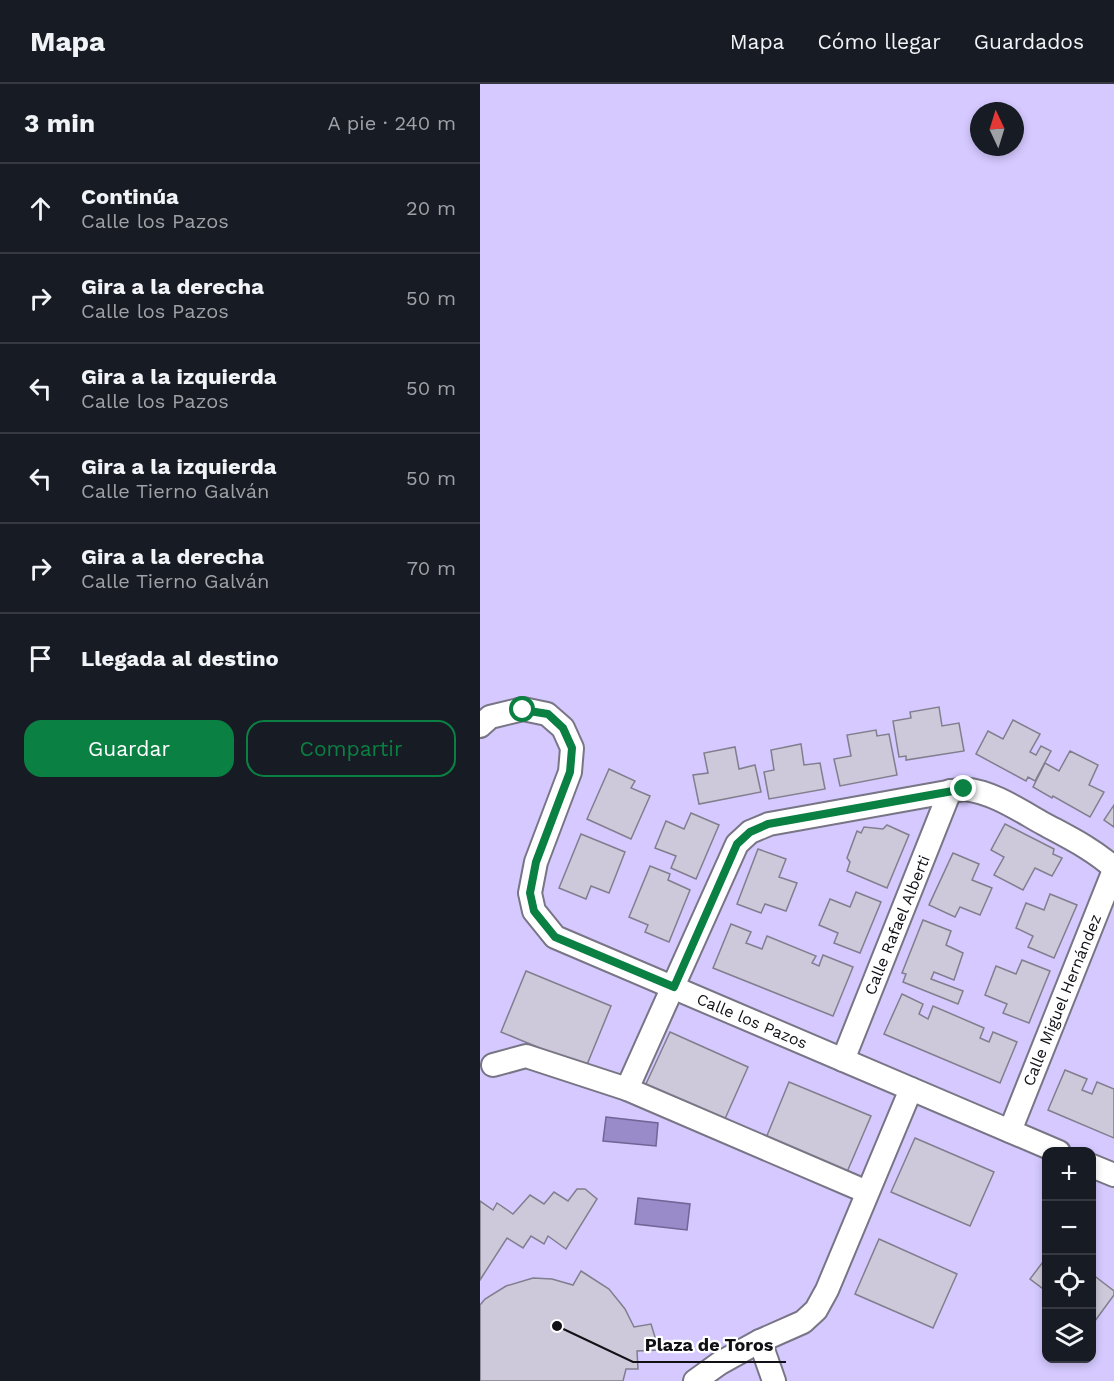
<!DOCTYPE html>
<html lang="es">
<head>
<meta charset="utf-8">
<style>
	:root { --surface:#171b24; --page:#242831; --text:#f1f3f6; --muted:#9ea1a6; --line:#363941; --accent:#0b8043 }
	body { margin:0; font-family:"Work Sans",sans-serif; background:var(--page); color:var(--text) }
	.controls { position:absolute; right:18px; bottom:18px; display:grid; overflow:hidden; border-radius:12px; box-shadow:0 3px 9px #0003 }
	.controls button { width:54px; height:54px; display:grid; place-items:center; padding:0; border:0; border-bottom:2px solid var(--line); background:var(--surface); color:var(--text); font:30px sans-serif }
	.compass { position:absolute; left:490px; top:18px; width:54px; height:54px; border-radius:50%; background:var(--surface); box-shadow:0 3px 9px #0003; rotate:356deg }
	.stop { position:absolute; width:18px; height:18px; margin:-14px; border:4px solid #0b8043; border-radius:50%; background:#fff }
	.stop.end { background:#0b8043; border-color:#fff; box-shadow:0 2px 6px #0008 }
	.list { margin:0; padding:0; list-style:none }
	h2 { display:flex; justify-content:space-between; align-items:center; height:78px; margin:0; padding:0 24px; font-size:26px }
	h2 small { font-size:20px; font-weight:400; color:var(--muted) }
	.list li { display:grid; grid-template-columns:39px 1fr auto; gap:18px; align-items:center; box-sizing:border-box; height:90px; padding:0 24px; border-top:2px solid var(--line) }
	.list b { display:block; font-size:22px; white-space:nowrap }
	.list p { margin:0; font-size:20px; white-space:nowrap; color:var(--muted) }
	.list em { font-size:20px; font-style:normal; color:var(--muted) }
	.actions { display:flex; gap:12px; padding:18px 24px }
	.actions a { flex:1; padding:14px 0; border:2px solid var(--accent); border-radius:18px; text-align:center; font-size:21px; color:var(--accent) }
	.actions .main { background:var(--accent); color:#fff }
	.icon { flex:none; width:33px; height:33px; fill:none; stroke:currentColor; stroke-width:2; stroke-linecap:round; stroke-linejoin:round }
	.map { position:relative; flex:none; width:634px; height:1297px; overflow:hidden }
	header { display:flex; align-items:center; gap:36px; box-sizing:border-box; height:84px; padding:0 30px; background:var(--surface); border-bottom:2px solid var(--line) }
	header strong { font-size:28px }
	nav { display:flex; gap:33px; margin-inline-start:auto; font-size:21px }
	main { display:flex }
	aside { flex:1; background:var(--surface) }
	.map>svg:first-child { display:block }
	.green { fill:#d5c9ff; fill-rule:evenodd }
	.water { fill:#998aca; stroke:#706594; stroke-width:1.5 }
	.building { fill:#cdc9da; stroke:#817e8d; stroke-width:1.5 }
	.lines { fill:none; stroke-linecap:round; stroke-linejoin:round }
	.street-casing { stroke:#787584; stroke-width:26 }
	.street { stroke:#fff; stroke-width:22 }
	.route { stroke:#0b8043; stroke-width:8 }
	.labels { text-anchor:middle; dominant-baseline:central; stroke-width:4.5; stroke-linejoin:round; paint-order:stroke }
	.street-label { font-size:16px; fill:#111015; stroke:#fff }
	.leader { fill:none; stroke:#111015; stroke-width:2 }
	.callout-dot { fill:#111015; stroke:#fff; stroke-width:2 }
	.callout-label { font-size:18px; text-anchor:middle; font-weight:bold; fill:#111015; stroke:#fff; stroke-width:4.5; stroke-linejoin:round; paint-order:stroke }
</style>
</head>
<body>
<header>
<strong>Mapa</strong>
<nav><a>Mapa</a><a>Cómo llegar</a><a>Guardados</a></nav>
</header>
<main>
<aside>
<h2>3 min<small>A pie · 240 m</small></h2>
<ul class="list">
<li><svg class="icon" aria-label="ahead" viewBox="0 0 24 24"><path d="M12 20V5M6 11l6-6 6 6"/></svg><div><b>Continúa</b><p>Calle los Pazos</p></div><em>20 m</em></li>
<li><svg class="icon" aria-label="right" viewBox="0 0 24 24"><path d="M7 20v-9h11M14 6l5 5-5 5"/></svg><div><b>Gira a la derecha</b><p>Calle los Pazos</p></div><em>50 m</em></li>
<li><svg class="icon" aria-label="left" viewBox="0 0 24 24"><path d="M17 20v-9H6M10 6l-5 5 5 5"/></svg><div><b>Gira a la izquierda</b><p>Calle los Pazos</p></div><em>50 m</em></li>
<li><svg class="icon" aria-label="left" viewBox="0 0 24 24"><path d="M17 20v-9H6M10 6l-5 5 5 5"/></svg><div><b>Gira a la izquierda</b><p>Calle Tierno Galván</p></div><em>50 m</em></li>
<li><svg class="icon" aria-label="right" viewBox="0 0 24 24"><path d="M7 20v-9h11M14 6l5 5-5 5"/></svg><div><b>Gira a la derecha</b><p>Calle Tierno Galván</p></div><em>70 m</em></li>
<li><svg class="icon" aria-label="arrive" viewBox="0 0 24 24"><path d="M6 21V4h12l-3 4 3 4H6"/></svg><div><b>Llegada al destino</b></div></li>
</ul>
<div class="actions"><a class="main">Guardar</a><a>Compartir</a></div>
</aside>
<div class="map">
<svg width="634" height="1297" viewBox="0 0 634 1297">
	<rect width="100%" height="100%" fill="#f0edfe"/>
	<!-- green -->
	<path class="green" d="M0 0H634V1297H0ZM499 27H535V63H499ZM566 1068H612V1274H566Z"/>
	<!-- water -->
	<g class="water">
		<polygon points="126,1033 178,1039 176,1062 123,1057"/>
		<polygon points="158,1114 210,1120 207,1146 155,1140"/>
	</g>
	<!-- building -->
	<g class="building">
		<polygon points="459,623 462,642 479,639 484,667 426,676 426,672 419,673 413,637 431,634 430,628"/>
		<polygon points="533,636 560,650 550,668 556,671 561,662 571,667 555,697 548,693 546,697 496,670 508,647 523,655"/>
		<polygon points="396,646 397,652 409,650 417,691 360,702 354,675 371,672 367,651"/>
		<polygon points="321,660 324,681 340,679 345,705 289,715 284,688 294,686 291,666"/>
		<polygon points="255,663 259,685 275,681 281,708 219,720 213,691 228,689 224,669"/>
		<polygon points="590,667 618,681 609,701 624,708 610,733 573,712 572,714 553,703 565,679 579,687"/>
		<polygon points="129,685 155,697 151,704 170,712 151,755 107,735"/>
		<polygon points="634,721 634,743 624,736"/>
		<polygon points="211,729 239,741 216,795 191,784 196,772 175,764 186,737 204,745"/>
		<polygon points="525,740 574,765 573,770 582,774 572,792 555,784 543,806 514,791 524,773 511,766"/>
		<polygon points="407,741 429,751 407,804 367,787 370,778 367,774 377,747 381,749 384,743 403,745"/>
		<polygon points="101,750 145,768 129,809 111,802 106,815 79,804"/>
		<polygon points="278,765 306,775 299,793 317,799 306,827 285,820 281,829 257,820"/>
		<polygon points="473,769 499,780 492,796 512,804 500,831 480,823 475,833 449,821"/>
		<polygon points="170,782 190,790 188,796 210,806 189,858 165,848 168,841 149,833"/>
		<polygon points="376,808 401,818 380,869 354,859 358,849 339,841 350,815 370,823"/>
		<polygon points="570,810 597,821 574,874 548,863 553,852 536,844 546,819 564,826"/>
		<polygon points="443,836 471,847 466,861 483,869 474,896 454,888 451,895 483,907 478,920 423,898 426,890 422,889"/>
		<polygon points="251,840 271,848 266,859 282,865 287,852 336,872 332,879 339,882 343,871 373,883 353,932 233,884"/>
		<polygon points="542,876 570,887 549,939 523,929 527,920 505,911 516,882 536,890"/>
		<polygon points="46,887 131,922 106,983 21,948"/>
		<polygon points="422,910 443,920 439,930 448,935 453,922 504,944 500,954 509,958 513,948 537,958 520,999 404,950"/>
		<polygon points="190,948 268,983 244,1037 165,1002"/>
		<polygon points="585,986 607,995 602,1006 612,1010 617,998 634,1005 634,1054 568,1026"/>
		<polygon points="309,998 391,1032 367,1088 286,1054"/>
		<polygon points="435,1054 514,1088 490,1142 411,1108"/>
		<polygon points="97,1105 105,1105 117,1115 86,1165 68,1152 64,1160 51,1152 43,1164 27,1154 0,1196 0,1117 13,1126 17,1119 33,1130 50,1111 64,1120 74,1108 88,1117"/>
		<polygon points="399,1155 477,1190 453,1244 375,1210"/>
		<polygon points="566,1174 566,1207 550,1195"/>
		<polygon points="101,1187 129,1205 145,1225 154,1243 171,1240 179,1266 157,1267 158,1285 146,1285 143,1297 0,1297 0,1221 5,1215 26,1202 53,1194 72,1195 93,1201"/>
		<polygon points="612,1190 634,1207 634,1211 612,1241"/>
	</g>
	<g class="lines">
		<defs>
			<g id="street">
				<polyline points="0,642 10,633 43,625 67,630 83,644 92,664 90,688 56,778 50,809 54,827 75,853 579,1068"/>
				<polyline points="363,976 470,707"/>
				<polyline points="13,981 46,972 147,1005 387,1108"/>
				<path d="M147 1005 257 760 270 748 289 740 484 705C513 708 539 726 564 740 588 753 613 765 634 784"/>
				<polyline points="530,1047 634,786"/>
				<polyline points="612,1082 634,1091"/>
				<polyline points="280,1257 294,1297"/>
				<polyline points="215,1297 240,1279 280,1257 323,1238 336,1226 347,1206 431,1005"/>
			</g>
		</defs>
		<!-- street casing -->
		<use href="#street" class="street-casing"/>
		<!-- street -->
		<use href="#street" class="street"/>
	</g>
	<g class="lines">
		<!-- route -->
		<polyline class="route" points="43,626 68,630 83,644 92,664 90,688 56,778 50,809 54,827 75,853 194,903 257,760 270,748 288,740 484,705"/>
	</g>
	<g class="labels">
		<!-- street labels -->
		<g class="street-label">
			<text transform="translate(417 841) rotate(-68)">Calle Rafael Alberti</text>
			<text transform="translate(582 916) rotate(-68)">Calle Miguel Hernández</text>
			<text transform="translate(272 937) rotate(23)">Calle los Pazos</text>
		</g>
	</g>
	<!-- callouts -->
	<path class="leader" d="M77 1242L153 1278H306"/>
	<circle class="callout-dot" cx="77" cy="1242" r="6"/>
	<g class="callout-label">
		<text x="229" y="1267">Plaza de Toros</text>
	</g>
</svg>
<div class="controls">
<button>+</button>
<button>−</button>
<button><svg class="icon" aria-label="locate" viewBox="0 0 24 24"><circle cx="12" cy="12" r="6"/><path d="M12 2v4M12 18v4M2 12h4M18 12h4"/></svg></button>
<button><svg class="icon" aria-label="layers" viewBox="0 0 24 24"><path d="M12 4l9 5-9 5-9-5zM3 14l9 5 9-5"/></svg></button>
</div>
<svg class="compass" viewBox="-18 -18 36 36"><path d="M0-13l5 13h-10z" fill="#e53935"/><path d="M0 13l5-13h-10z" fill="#9ea1a6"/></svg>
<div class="stop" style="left:43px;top:626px"></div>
<div class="stop end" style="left:484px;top:705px"></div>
</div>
</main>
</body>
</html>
